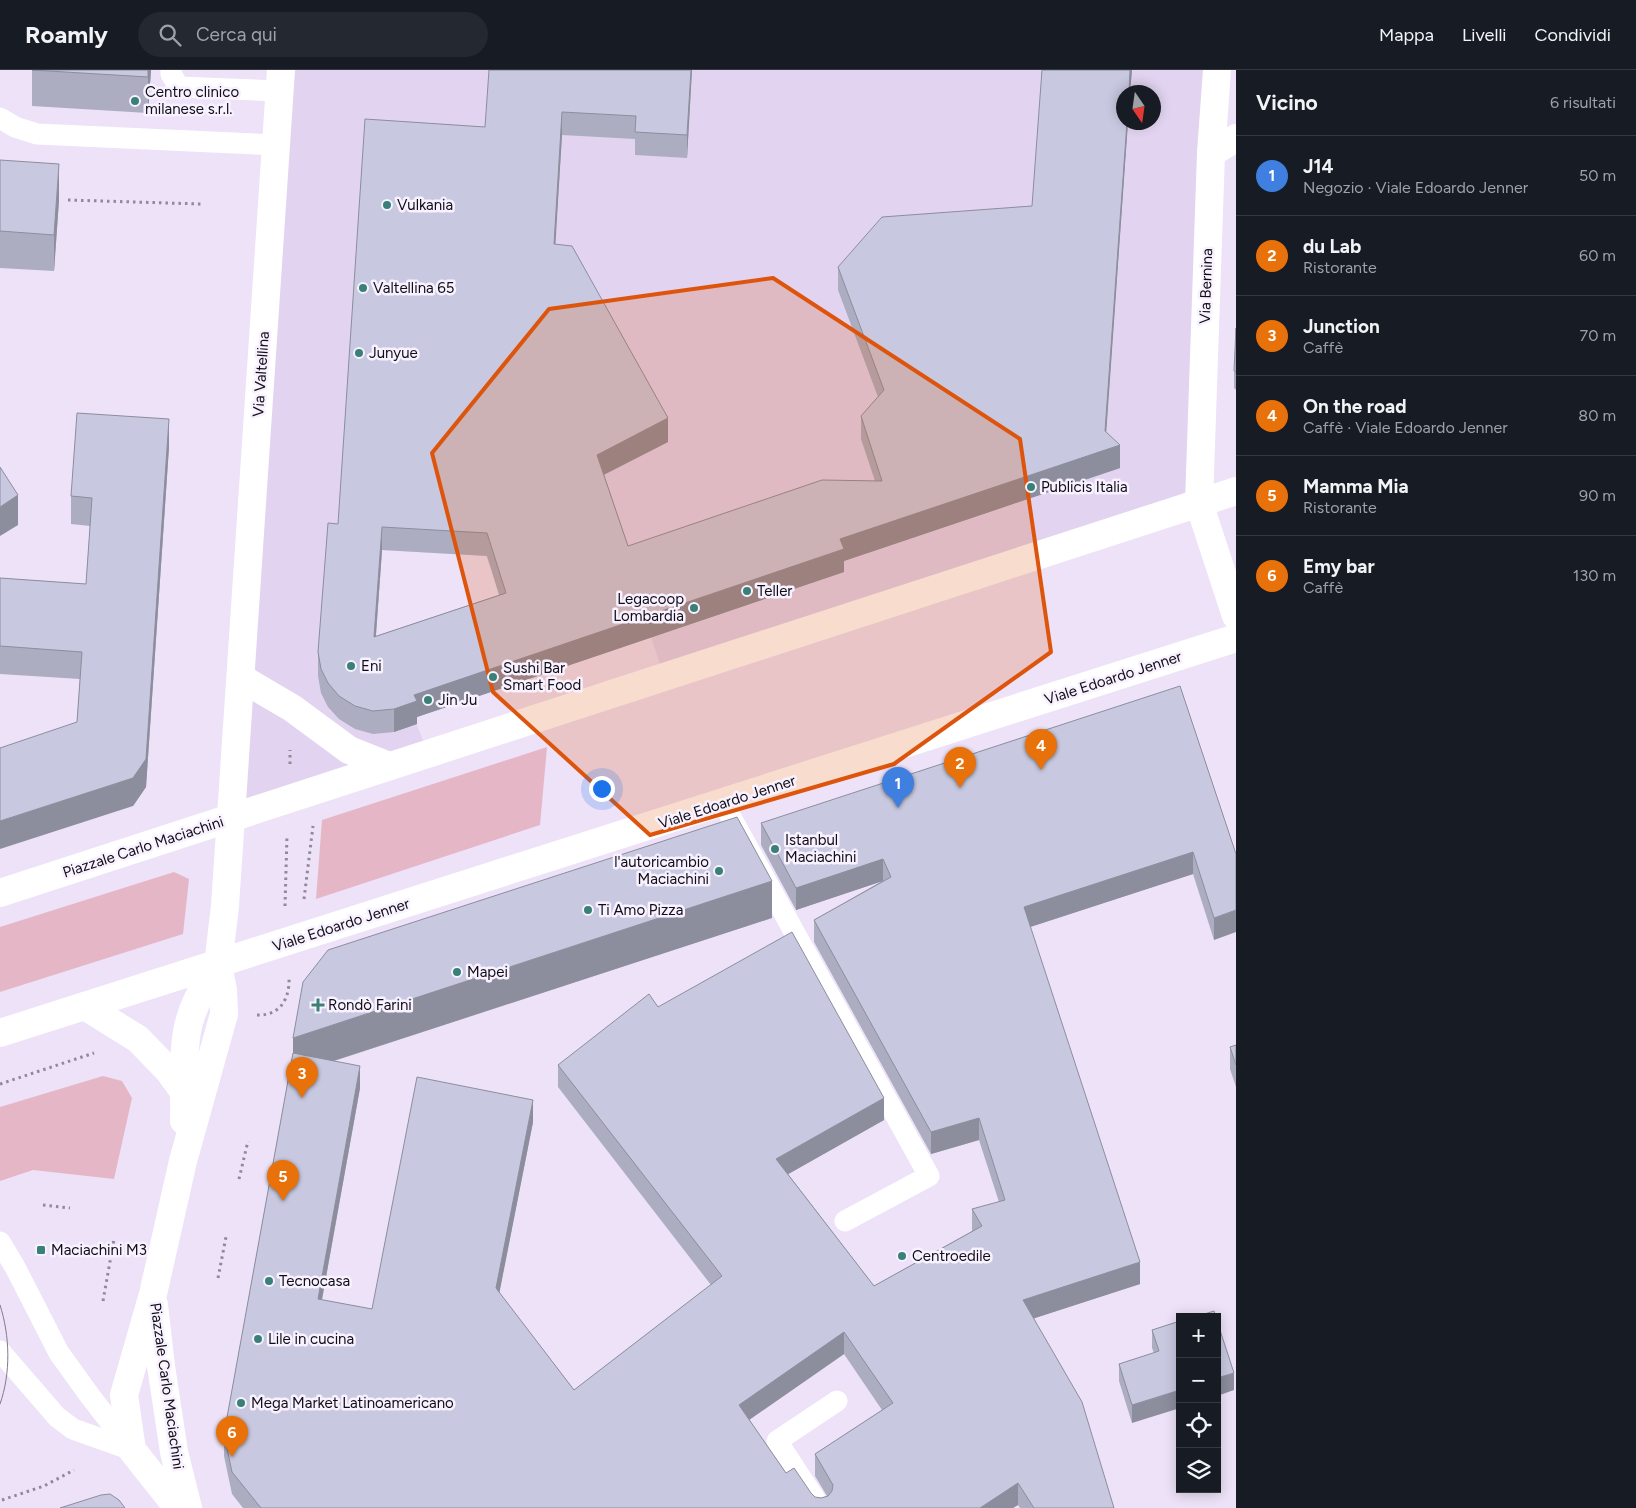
<!DOCTYPE html>
<html lang="it">
<head>
<meta charset="utf-8">
<style>
	:root { --surface:#171b24; --page:#242831; --text:#f1f3f6; --muted:#9ea1a6; --line:#363941; --accent:#7c3aed }
	body { margin:0; font-family:Figtree,sans-serif; background:var(--page); color:var(--text) }
	.controls { position:absolute; right:15px; bottom:15px; display:grid; overflow:hidden; border-radius:0px; box-shadow:0 2px 12px #0003 }
	.controls button { width:45px; height:45px; display:grid; place-items:center; padding:0; border:0; border-bottom:1px solid var(--line); background:var(--surface); color:var(--text); font:25px sans-serif }
	.compass { position:absolute; left:1116px; top:15px; width:45px; height:45px; border-radius:50%; background:var(--surface); box-shadow:0 2px 12px #0003; rotate:167deg }
	.you { position:absolute; left:601px; top:718px; width:18px; height:18px; margin:-12px; border:4px solid #fff; border-radius:50%; background:#1a73e8; box-shadow:0 0 0 8px #1a73e833 }
	.badge { display:grid; place-items:center; width:32px; height:32px; border-radius:50%; background:var(--accent); color:#fff; font-size:16px; font-weight:700 }
	.pin { position:absolute; translate:-50% -41px; filter:drop-shadow(0 1px 2px #0008) }
	.pin::after { content:''; position:absolute; top:26px; width:18px; height:15px; background:inherit; clip-path:polygon(0 0,100% 0,50% 100%) }
	.list { margin:0; padding:0; list-style:none }
	h2 { display:flex; justify-content:space-between; align-items:center; height:65px; margin:0; padding:0 20px; font-size:21px }
	h2 small { font-size:16px; font-weight:400; color:var(--muted) }
	.list li { display:grid; grid-template-columns:32px 1fr auto; gap:15px; align-items:center; box-sizing:border-box; height:80px; padding:0 20px; border-top:1px solid var(--line) }
	.list b { display:block; font-size:19px; white-space:nowrap }
	.list p { margin:0; font-size:16px; white-space:nowrap; color:var(--muted) }
	.list em { font-size:16px; font-style:normal; color:var(--muted) }
	.icon { flex:none; width:28px; height:28px; fill:none; stroke:currentColor; stroke-width:2; stroke-linecap:round; stroke-linejoin:round }
	.map { position:relative; flex:none; width:1236px; height:1438px; overflow:hidden }
	header { display:flex; align-items:center; gap:30px; box-sizing:border-box; height:70px; padding:0 25px; background:var(--surface); border-bottom:1px solid var(--line) }
	header strong { font-size:24px }
	nav { display:flex; gap:28px; margin-inline-start:auto; font-size:18px }
	.search { width:350px; height:45px; background:var(--page); display:flex; align-items:center; gap:12px; box-sizing:border-box; padding:0 18px; border-radius:28px; color:var(--muted); font-size:19px }
	main { display:flex }
	aside { flex:1; background:var(--surface) }
	.map>svg:first-child { display:block }
	.built { fill:#e2d4f0; fill-rule:evenodd }
	.green { fill:#e5b7c6 }
	.lines { fill:none; stroke-linecap:round; stroke-linejoin:round }
	.path { stroke:#908998; stroke-width:3; stroke-dasharray:2.5 4; stroke-linecap:butt }
	.lane { stroke:#fff; stroke-width:21 }
	.street { stroke:#fff; stroke-width:28 }
	.secondary { stroke:#fff; stroke-width:28 }
	.primary { stroke:#fff; stroke-width:28 }
	.tram { stroke:#827b89; stroke-width:1 }
	.wall { fill:#acadc1; fill-rule:evenodd }
	.shaded-wall { fill:#8c8d9d }
	.building { fill:#c8c9e0; stroke:#8c8d9d; fill-rule:evenodd }
	.marked { fill:#dd550c; fill-opacity:0.2; stroke:#dd550c; stroke-width:4; stroke-linejoin:round }
	.poi-dot { fill:#398078; stroke:#f8f1ff; stroke-width:2 }
	.labels { text-anchor:middle; dominant-baseline:central; stroke-width:5; stroke-linejoin:round; paint-order:stroke }
	.poi-label { font-size:15px; fill:#100d14; stroke:#f8f1ff; text-anchor:start }
	.street-label { font-size:15px; fill:#100d14; stroke:#f8f1ff }
</style>
</head>
<body>
<header>
<strong>Roamly</strong>
<div class="search"><svg class="icon" aria-label="search" viewBox="0 0 24 24"><circle cx="10" cy="10" r="6"/><path d="M15 15l6 6"/></svg>Cerca qui</div>
<nav><a>Mappa</a><a>Livelli</a><a>Condividi</a></nav>
</header>
<main>
<div class="map">
<svg width="1236" height="1438" viewBox="0 0 1236 1438">
	<rect width="100%" height="100%" fill="#ede2f8"/>
	<!-- built -->
	<path class="built" d="M283 0H1211L1188 423 661 597 613 455 490 497 486 486 382 480 374 590 414 648 425 675 235 746ZM1124 22H1154V52H1124Z"/>
	<!-- green -->
	<g class="green">
		<polygon points="547,677 540,755 316,829 322,750"/>
		<polygon points="174,802 189,809 183,864 0,922 0,857"/>
		<polygon points="103,1006 122,1011 132,1028 114,1109 33,1100 0,1111 0,1037"/>
	</g>
	<g class="lines">
		<!-- path -->
		<g class="path">
			<polyline points="68,130 201,134"/>
			<polyline points="290,694 290,680"/>
			<polyline points="304,829 313,756"/>
			<polyline points="285,836 287,765"/>
			<path d="M257 945C280 946 290 929 289 907"/>
			<polyline points="0,1014 94,983"/>
			<polyline points="239,1109 248,1071"/>
			<polyline points="43,1135 70,1138"/>
			<polyline points="218,1208 226,1167"/>
			<polyline points="103,1231 114,1169"/>
			<polyline points="2,1430 44,1416 74,1400"/>
		</g>
		<!-- lane -->
		<g class="lane">
			<polyline points="171,0 171,4 179,17 279,21"/>
			<polyline points="0,48 15,57 37,64 276,75"/>
			<polyline points="725,732 727,740 929,1106 845,1151"/>
			<polyline points="0,1172 15,1197 59,1283 90,1326 132,1380"/>
			<polyline points="0,1281 57,1347 73,1359 132,1380"/>
			<polyline points="821,1438 777,1371 837,1331"/>
		</g>
		<!-- street -->
		<g class="street">
			<polyline points="1217,0 1211,83 1199,433 1236,546"/>
			<polyline points="1211,83 1236,68"/>
			<polyline points="241,608 292,638 349,680 389,696"/>
			<polyline points="85,936 138,969 168,1000 185,1023"/>
		</g>
		<!-- secondary -->
		<g class="secondary">
			<path d="M184 1051C185 1021 181 973 191 946 197 927 207 911 218 895"/>
			<polyline points="154,1235 161,1296 174,1382 188,1438"/>
			<polyline points="178,1438 132,1380 124,1325 153,1224 183,1091 224,944 223,920 218,895 225,836 281,0"/>
		</g>
		<!-- primary -->
		<g class="primary">
			<polyline points="0,823 1236,421"/>
			<polyline points="0,963 1236,568"/>
		</g>
		<!-- tram -->
		<path class="tram" d="M0 1235C10 1266 11 1303 0 1334"/>
	</g>
	<!-- wall -->
	<g class="wall">
		<polygon points="32,0 151,0 148,43 32,36"/>
		<path d="M692 0 687 88 635 85V69L562 65 555 175 668 372 604 405 628 476 875 411 861 369V346L878 327 838 220V197L1032 136 1132 0 1130 22H1124L1128 52 1106 362 1120 398 844 491V502L417 647V654L394 662 373 664 355 659 339 649 328 637 321 623 318 606V582L338 454 485 57ZM382 480 487 486 499 525 376 566Z"/>
		<polygon points="0,90 59,130 54,201 0,198"/>
		<polygon points="1236,258 1236,320 1234,318 1234,301"/>
		<polygon points="169,377 146,717 133,736 77,652 80,609 0,604 0,508 86,514 90,456 71,454 71,426"/>
		<path d="M761 753 1236 784 1214 870 1193 804 1030 857 1140 1214 1034 1248 1114 1438H1020L1018 1435 1013 1438H243L232 1424 224 1386V1364L293 983 772 848 334 991 360 1018 322 1230 372 1239 533 1052 499 1223 574 1320 711 1215 558 1017V995L658 937 884 1050 788 1104 874 1216 972 1161V1139L999 1132 979 1070 931 1084 814 872V850L882 811 796 840 761 775ZM844 1284 882 1340 815 1384V1406L827 1426 821 1428 815 1427 786 1403 749 1350Z"/>
		<polygon points="1236,975 1236,1017 1230,999 1230,977"/>
		<polygon points="1180,1251 1132,1353 1119,1311 1119,1294 1154,1283 1152,1278 1152,1260"/>
	</g>
	<!-- shaded-wall -->
	<g class="shaded-wall">
		<polygon points="148,0 151,0 148,43"/>
		<polygon points="691,0 692,0 687,88 687,65"/>
		<polygon points="1130,0 1132,0 1130,22 1129,22"/>
		<polygon points="562,42 562,65 554,198 554,174"/>
		<polygon points="1127,52 1128,52 1105,380 1120,375 1120,398 844,491 844,502 417,647 417,654 394,662 394,639 414,625 840,469 1105,361"/>
		<polygon points="59,94 59,130 54,201 54,165"/>
		<polygon points="668,348 668,372 597,408 597,385"/>
		<polygon points="169,349 169,377 146,717 133,736 0,779 0,751 133,708"/>
		<polygon points="18,425 18,455 0,466 0,437"/>
		<polygon points="382,457 382,480 374,590 374,567"/>
		<polygon points="1193,782 1193,804 1024,859 1024,837"/>
		<polygon points="883,789 883,811 796,840 796,818"/>
		<polygon points="772,811 772,848 293,1004 293,968"/>
		<polygon points="1236,840 1236,862 1214,870 1214,848"/>
		<polygon points="360,996 360,1018 318,1251 318,1229"/>
		<polygon points="884,1028 884,1050 776,1111 776,1089"/>
		<polygon points="533,1030 533,1052 496,1240 496,1218"/>
		<polygon points="979,1048 979,1070 931,1084 931,1062"/>
		<polygon points="1140,1192 1140,1214 1023,1252 1023,1230"/>
		<polygon points="844,1262 844,1284 739,1357 739,1335"/>
		<polygon points="1234,1303 1234,1320 1217,1326 1217,1308"/>
		<polygon points="1180,1320 1180,1338 1132,1353 1132,1335"/>
		<polygon points="1018,1413 1018,1435 1013,1438 980,1438"/>
	</g>
	<!-- building -->
	<g class="building">
		<polygon points="32,0 148,0 148,7"/>
		<path d="M489 0H691L687 65 635 62 636 46 562 42 554 174 572 176 668 348 597 385 628 476 822 410 882 411 861 346 884 320 838 197 882 147 1032 136 1042 0H1130L1129 22H1124V52H1127L1105 361 1120 375 840 469 844 479 414 625 417 631 394 639 373 641 355 636 339 626 328 613 321 599 318 582 328 453 338 454 365 49 485 57ZM382 457 487 463 506 523 374 567Z"/>
		<polygon points="0,90 59,94 54,165 0,161"/>
		<polygon points="1236,258 1236,302 1234,301"/>
		<polygon points="77,343 169,349 146,689 133,708 0,751 0,678 77,652 82,582 0,576 0,508 86,514 92,428 71,426"/>
		<polygon points="0,397 18,425 0,437"/>
		<path d="M1180 616 1236 784V840L1214 848 1193 782 1024 837 1140 1192 1023 1230 1082 1332 1114 1438H1034L1018 1413 980 1438H261L232 1402 224 1364 293 983 360 996 318 1229 372 1239 417 1007 533 1030 496 1218 574 1320 722 1206 558 995 649 924 658 937 792 862 884 1028 776 1089 874 1216 982 1156 972 1139 1005 1130 979 1048 931 1062 814 850 891 807 883 789 796 818 761 753ZM844 1262 893 1333 815 1384 833 1415 832 1421 828 1426 821 1428 815 1427 811 1423 794 1398 786 1403 739 1335Z"/>
		<polygon points="737,747 772,811 293,968 303,912 328,880"/>
		<polygon points="1236,975 1236,995 1230,977"/>
		<polygon points="1214,1241 1216,1247 1195,1247"/>
		<polygon points="1180,1251 1180,1320 1132,1335 1119,1294 1159,1281 1152,1260"/>
		<polygon points="1217,1251 1234,1303 1217,1308"/>
		<polygon points="110,1424 119,1430 125,1438 60,1438 101,1425"/>
	</g>
	<!-- marked area -->
	<path class="marked" d="M773 208 1020 369 1051 582 894 694 650 765 493 622 432 383 549 239Z"/>
	<!-- markers -->
	<g class="poi-dot">
		<circle cx="135" cy="31" r="5"/>
		<circle cx="387" cy="135" r="5"/>
		<circle cx="363" cy="218" r="5"/>
		<circle cx="359" cy="283" r="5"/>
		<circle cx="1031" cy="417" r="5"/>
		<circle cx="747" cy="521" r="5"/>
		<circle cx="694" cy="538" r="5"/>
		<circle cx="351" cy="596" r="5"/>
		<circle cx="493" cy="607" r="5"/>
		<circle cx="428" cy="630" r="5"/>
		<circle cx="775" cy="779" r="5"/>
		<circle cx="719" cy="801" r="5"/>
		<circle cx="588" cy="840" r="5"/>
		<circle cx="457" cy="902" r="5"/>
		<path d="M315.5 927.5h5v5h5v5h-5v5h-5v-5h-5v-5h5z"/>
		<rect x="36" y="1175" width="10" height="10" rx="2.5"/>
		<circle cx="902" cy="1186" r="5"/>
		<circle cx="269" cy="1211" r="5"/>
		<circle cx="258" cy="1269" r="5"/>
		<circle cx="241" cy="1333" r="5"/>
	</g>
	<g class="labels">
		<!-- poi labels -->
		<g class="poi-label">
			<text x="145" y="22">Centro clinico<tspan x="145" dy="17">milanese s.r.l.</tspan></text>
			<text x="397" y="135">Vulkania</text>
			<text x="373" y="218">Valtellina 65</text>
			<text x="369" y="283">Junyue</text>
			<text x="1041" y="417">Publicis Italia</text>
			<text x="757" y="521">Teller</text>
			<text x="684" y="529" text-anchor="end">Legacoop<tspan x="684" dy="17">Lombardia</tspan></text>
			<text x="361" y="596">Eni</text>
			<text x="503" y="598">Sushi Bar<tspan x="503" dy="17">Smart Food</tspan></text>
			<text x="438" y="630">Jin Ju</text>
			<text x="785" y="770">Istanbul<tspan x="785" dy="17">Maciachini</tspan></text>
			<text x="709" y="792" text-anchor="end">l'autoricambio<tspan x="709" dy="17">Maciachini</tspan></text>
			<text x="598" y="840">Ti Amo Pizza</text>
			<text x="467" y="902">Mapei</text>
			<text x="328" y="935">Rondò Farini</text>
			<text x="51" y="1180">Maciachini M3</text>
			<text x="912" y="1186">Centroedile</text>
			<text x="279" y="1211">Tecnocasa</text>
			<text x="268" y="1269">Lile in cucina</text>
			<text x="251" y="1333">Mega Market Latinoamericano</text>
		</g>
		<!-- street labels -->
		<g class="street-label">
			<text transform="translate(1206 216) rotate(-88)">Via Bernina</text>
			<text transform="translate(261 304) rotate(-86)">Via Valtellina</text>
			<text transform="translate(1113 608) rotate(-18)">Viale Edoardo Jenner</text>
			<text transform="translate(727 732) rotate(-18)">Viale Edoardo Jenner</text>
			<text transform="translate(143 777) rotate(-18)">Piazzale Carlo Maciachini</text>
			<text transform="translate(341 855) rotate(-18)">Viale Edoardo Jenner</text>
			<text transform="translate(167 1316) rotate(82)">Piazzale Carlo Maciachini</text>
		</g>
	</g>
</svg>
<div class="controls">
<button>+</button>
<button>−</button>
<button><svg class="icon" aria-label="locate" viewBox="0 0 24 24"><circle cx="12" cy="12" r="6"/><path d="M12 2v4M12 18v4M2 12h4M18 12h4"/></svg></button>
<button><svg class="icon" aria-label="layers" viewBox="0 0 24 24"><path d="M12 4l9 5-9 5-9-5zM3 14l9 5 9-5"/></svg></button>
</div>
<svg class="compass" viewBox="-18 -18 36 36"><path d="M0-13l5 13h-10z" fill="#e53935"/><path d="M0 13l5-13h-10z" fill="#9ea1a6"/></svg>
<div class="you"></div>
<div class="pin badge" style="left:898px;top:738px;background:#3f7fe0">1</div>
<div class="pin badge" style="left:960px;top:718px;background:#e8710a">2</div>
<div class="pin badge" style="left:302px;top:1028px;background:#e8710a">3</div>
<div class="pin badge" style="left:1041px;top:700px;background:#e8710a">4</div>
<div class="pin badge" style="left:283px;top:1131px;background:#e8710a">5</div>
<div class="pin badge" style="left:232px;top:1387px;background:#e8710a">6</div>
</div>
<aside>
<h2>Vicino<small>6 risultati</small></h2>
<ul class="list">
<li><span class="badge" style="background:#3f7fe0">1</span><div><b>J14</b><p>Negozio · Viale Edoardo Jenner</p></div><em>50 m</em></li>
<li><span class="badge" style="background:#e8710a">2</span><div><b>du Lab</b><p>Ristorante</p></div><em>60 m</em></li>
<li><span class="badge" style="background:#e8710a">3</span><div><b>Junction</b><p>Caffè</p></div><em>70 m</em></li>
<li><span class="badge" style="background:#e8710a">4</span><div><b>On the road</b><p>Caffè · Viale Edoardo Jenner</p></div><em>80 m</em></li>
<li><span class="badge" style="background:#e8710a">5</span><div><b>Mamma Mia</b><p>Ristorante</p></div><em>90 m</em></li>
<li><span class="badge" style="background:#e8710a">6</span><div><b>Emy bar</b><p>Caffè</p></div><em>130 m</em></li>
</ul>
</aside>
</main>
</body>
</html>
